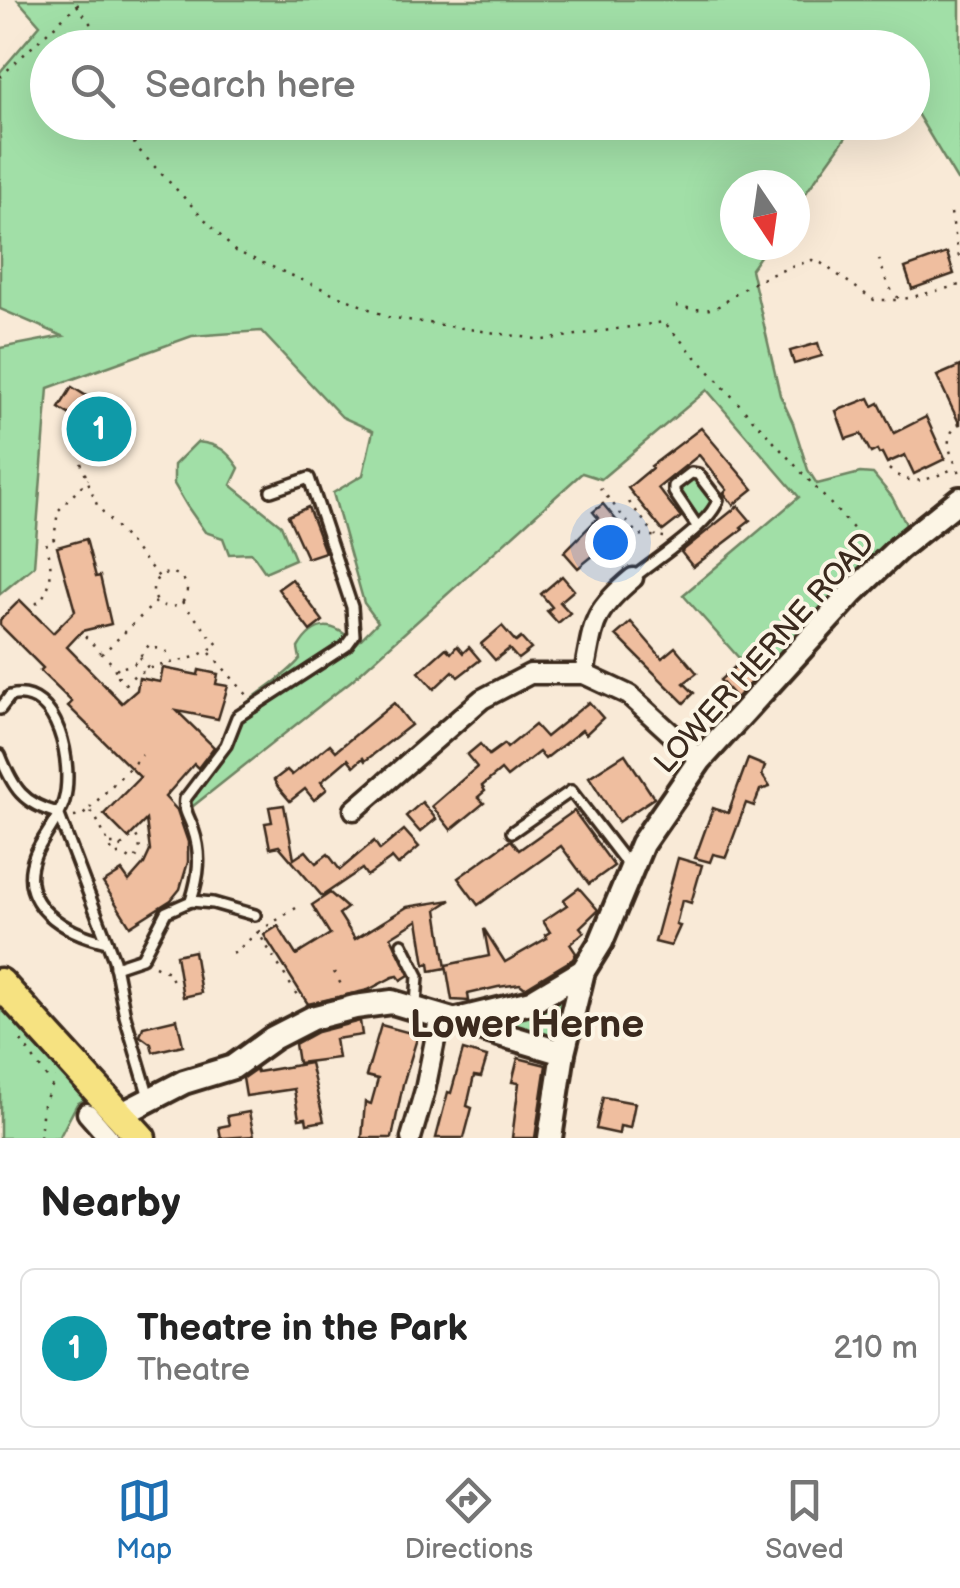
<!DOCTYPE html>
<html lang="en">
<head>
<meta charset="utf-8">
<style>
	:root { --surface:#fff; --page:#f6f6f6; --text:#222; --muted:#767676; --line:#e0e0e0; --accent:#1f6fb2 }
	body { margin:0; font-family:"Balsamiq Sans",sans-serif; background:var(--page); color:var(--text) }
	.compass { position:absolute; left:720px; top:170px; width:90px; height:90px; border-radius:50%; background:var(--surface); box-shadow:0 10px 40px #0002; rotate:167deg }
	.you { position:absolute; left:610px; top:542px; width:35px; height:35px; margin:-25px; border:8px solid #fff; border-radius:50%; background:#1a73e8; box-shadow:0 0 0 15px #1a73e833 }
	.badge { display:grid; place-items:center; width:65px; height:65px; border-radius:50%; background:var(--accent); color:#fff; font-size:32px; font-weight:700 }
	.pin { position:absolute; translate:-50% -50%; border:5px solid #fff; box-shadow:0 2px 10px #0006 }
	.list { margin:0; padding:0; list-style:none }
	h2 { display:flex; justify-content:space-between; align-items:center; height:130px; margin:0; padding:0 40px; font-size:42px }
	h2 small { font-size:32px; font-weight:400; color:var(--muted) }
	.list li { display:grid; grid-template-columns:65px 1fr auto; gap:30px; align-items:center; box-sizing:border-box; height:160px; margin:0 20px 20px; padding:0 20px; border:2px solid var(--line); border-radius:15px }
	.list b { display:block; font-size:38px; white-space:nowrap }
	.list p { margin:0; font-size:32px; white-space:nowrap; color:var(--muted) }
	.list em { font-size:32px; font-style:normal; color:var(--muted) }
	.icon { flex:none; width:55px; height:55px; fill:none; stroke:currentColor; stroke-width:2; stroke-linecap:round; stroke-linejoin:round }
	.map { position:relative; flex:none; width:960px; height:1138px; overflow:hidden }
	.search { position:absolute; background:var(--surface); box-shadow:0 10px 40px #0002; left:30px; right:30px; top:30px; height:110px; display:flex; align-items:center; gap:25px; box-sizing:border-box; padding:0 35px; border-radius:55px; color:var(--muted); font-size:38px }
	.sheet { height:310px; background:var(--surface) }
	nav { display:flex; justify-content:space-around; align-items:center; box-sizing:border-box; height:140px; border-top:2px solid var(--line); background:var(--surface); font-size:28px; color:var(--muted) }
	nav a { display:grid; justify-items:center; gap:5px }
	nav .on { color:var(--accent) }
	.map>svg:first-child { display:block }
	.green { fill:#a1dfa7; stroke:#6e8462; stroke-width:2.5 }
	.building { fill:#efbe9f; stroke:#3b2a1e; stroke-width:2.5 }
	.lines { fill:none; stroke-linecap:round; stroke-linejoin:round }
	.service-casing { stroke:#3b2a1e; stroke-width:16 }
	.minor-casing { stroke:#3b2a1e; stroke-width:25 }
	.tertiary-casing { stroke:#3b2a1e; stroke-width:30 }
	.primary-casing { stroke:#3b2a1e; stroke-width:35 }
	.path { stroke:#3b2a1e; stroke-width:2.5; stroke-dasharray:2.5 8; stroke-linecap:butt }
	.service { stroke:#fcf5e5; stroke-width:9 }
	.minor { stroke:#fcf5e5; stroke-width:18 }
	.tertiary { stroke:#fcf5e5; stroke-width:22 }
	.primary { stroke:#f6e281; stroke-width:28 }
	.labels { text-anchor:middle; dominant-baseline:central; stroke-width:8; stroke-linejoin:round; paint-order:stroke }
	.street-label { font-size:30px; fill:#3b2a1e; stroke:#fcf5e5 }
	.district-label { font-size:40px; font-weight:bold; fill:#3b2a1e; stroke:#fcf5e5 }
</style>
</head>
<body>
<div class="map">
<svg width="960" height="1138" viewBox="0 0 960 1138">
	<rect width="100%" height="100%" fill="#f9ead7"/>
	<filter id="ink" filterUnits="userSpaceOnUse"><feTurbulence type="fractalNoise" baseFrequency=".01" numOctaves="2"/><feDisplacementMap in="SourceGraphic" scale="20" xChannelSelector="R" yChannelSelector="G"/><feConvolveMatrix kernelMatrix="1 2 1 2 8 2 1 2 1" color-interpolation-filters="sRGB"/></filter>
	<g filter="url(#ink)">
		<!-- green -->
		<g class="green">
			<path d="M18 0H960V179L957 180 913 107 912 48H48V122L856 123 795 208V185H735V245H768L751 269 780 395 793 423 808 470 817 484 860 473 873 474 892 497 911 534 771 694 683 595 799 497 707 390 601 479 582 473 351 681 188 810 185 799 196 796 193 783 218 766C221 753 223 738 228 726 238 701 280 684 300 659L298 648C315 619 334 622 356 644L378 622 364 603 333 493 363 475 373 431 342 417 261 331 192 336 48 388 34 566 0 594V348L63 336 0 309V72L40 25Z"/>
			<path d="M197 442C218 444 227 450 239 468L231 485 281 525 295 559 265 572 252 553 229 554 223 538 205 532 187 506 174 484V465Z"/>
			<polygon points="691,473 718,500 697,526 674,486"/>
			<polygon points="583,971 563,1053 457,1020"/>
			<polygon points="0,983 99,1091 77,1104 59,1138 0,1138"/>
		</g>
		<!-- building -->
		<g class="building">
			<polygon points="947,253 954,274 912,289 905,268"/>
			<polygon points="818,343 822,356 794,364 790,351"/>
			<polygon points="960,366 960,425 937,376"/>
			<polygon points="72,387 88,397 75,418 59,408"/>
			<polygon points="869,398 873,406 879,403 894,433 926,417 945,459 914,474 905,455 887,463 882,453 879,454 877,450 871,453 861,434 846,439 836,411"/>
			<polygon points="701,428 753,489 733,505 724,493 727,490 699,455 658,488 681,517 663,531 628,488 652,468 651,466"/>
			<polygon points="603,504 622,527 613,535 616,537 578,568 564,552 598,518 593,512"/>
			<polygon points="738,506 750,520 741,527 743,529 693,567 681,552"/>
			<polygon points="308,507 325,552 307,558 288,516"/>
			<polygon points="86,539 96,577 100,576 111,624 82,631 67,647 122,703 137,690 139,678 160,682 163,668 198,675 199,670 218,674 216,684 228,686 218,719 177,711 214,747 198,768 194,764 165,797 177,810 188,842 188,862 180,889 171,900 130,926 103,883 122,871 129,881 144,864 150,851 146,820 128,838 104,814 140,777 68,706 72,702 40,671 43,668 0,625 0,620 20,600 53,633 75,611 57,547"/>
			<polygon points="562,576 574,590 560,602 570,613 558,623 547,611 552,607 541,594"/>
			<polygon points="292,579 323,621 310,631 278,589"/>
			<polygon points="631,622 662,658 675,647 697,673 684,683 694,693 684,703 616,635"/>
			<polygon points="502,626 516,642 521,638 531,649 518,659 509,649 495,660 481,644"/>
			<polygon points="457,646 463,653 469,647 480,660 458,677 453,671 434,689 419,672 446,648 451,653"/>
			<polygon points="737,665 752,681 736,698 720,680"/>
			<polygon points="589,702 603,718 586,734 582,730 545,759 539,752 507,777 501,770 482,786 485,791 478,797 484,803 451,830 432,806 477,767 467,755 480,744 489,755 504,744 507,748 535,725 546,737"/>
			<polygon points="394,703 411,725 365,761 363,758 354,766 348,759 321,782 327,789 314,800 305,789 290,801 278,787 274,780 287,770 292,775 330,744 336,751"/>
			<polygon points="625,754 654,798 618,822 589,777"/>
			<polygon points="748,759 765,766 762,775 770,787 760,790 754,806 746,803 726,857 713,854 710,862 695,858 713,808 728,813"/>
			<polygon points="422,802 436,819 420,832 406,816"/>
			<polygon points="284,805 294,859 306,851 316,863 328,854 340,870 374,841 380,850 404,830 419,847 398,865 392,858 367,876 362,869 322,896 279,846 270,848 265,823 272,822 269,807"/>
			<polygon points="574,811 614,866 589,884 561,846 478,905 458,878 511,840 519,850"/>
			<polygon points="678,858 702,865 691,903 682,900 676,925 680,926 671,946 655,942"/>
			<polygon points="579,888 598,910 580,927 584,932 570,944 576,953 573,959 525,988 520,984 498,987 468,994 469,1001 452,1000 446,965 489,956 484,929 505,962 547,938 545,935 550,932 543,921 567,905 563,900"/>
			<polygon points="330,893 347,908 339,914 355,939 407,907 451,900 437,909 446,968 430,971 429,963 425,965 418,920 391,937 409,975 401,980 398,976 393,977 368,990 308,1004 264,935 278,926 296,955 330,934 312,905"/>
			<polygon points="194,951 201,993 183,997 176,955"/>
			<polygon points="177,1019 183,1045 153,1052 151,1044 140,1036 143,1027"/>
			<polygon points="360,1021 362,1035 335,1039 338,1058 298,1063 295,1044 317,1032"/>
			<polygon points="381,1025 418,1035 403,1084 392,1138 362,1138 365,1102 371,1104 378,1079 366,1076"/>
			<polygon points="463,1050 487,1057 481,1077 474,1076 467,1106 472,1108 464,1138 436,1138 448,1092 451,1093"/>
			<polygon points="518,1058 546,1065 535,1138 512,1138 519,1083 512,1082"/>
			<polygon points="310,1063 324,1121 307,1124 306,1118 299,1119 294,1089 246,1096 243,1078 256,1069 257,1072"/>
			<polygon points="603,1097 635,1103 630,1128 620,1126 619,1134 596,1129"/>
			<polygon points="249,1112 254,1136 221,1138 219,1127 229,1125 227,1116"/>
		</g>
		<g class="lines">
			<defs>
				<g id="service">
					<path d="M633 578C655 560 711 524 718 500L698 474 691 473 674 486V492L697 526"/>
					<path d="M0 709 10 696C59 684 74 766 64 801 59 820 43 836 35 855 15 906 67 933 107 942"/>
					<path d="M0 755C13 788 23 804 58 813"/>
					<polyline points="58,813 114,960 125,1016 149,1097"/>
					<polyline points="512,832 571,791 628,865"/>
					<polyline points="191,901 213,903 255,915"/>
					<polyline points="402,944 418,976 416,1005"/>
					<path d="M115 967 142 958 166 912 191 901C199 876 202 855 193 829 190 818 183 811 185 799L226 745 237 717 346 646 354 635 352 607 309 478 271 491"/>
				</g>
				<g id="minor">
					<path d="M584 674C594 623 591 613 633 578"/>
					<polyline points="354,810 482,699 530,674 584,674 629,695 700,760"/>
					<polyline points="87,1113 109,1138"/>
					<polyline points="411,1138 425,1090 440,1015"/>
				</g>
				<g id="tertiary">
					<polyline points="457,1020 531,1002 583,971 601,942 642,844 700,760 852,593 899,548 960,499"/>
					<polyline points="120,1115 184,1082 233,1067 273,1038 312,1018 355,1007 392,1002 563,1053"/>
					<polyline points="550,1138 563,1053 583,971"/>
				</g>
				<polyline id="primary" points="0,983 141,1138"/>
			</defs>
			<!-- service casing -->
			<use href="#service" class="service-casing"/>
			<!-- minor casing -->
			<use href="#minor" class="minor-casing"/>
			<!-- tertiary casing -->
			<use href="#tertiary" class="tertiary-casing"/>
			<!-- primary casing -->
			<use href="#primary" class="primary-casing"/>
			<!-- path -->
			<g class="path">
				<polyline points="77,5 108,48"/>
				<polyline points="0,77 82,0"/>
				<polyline points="129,122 135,146 235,251 388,317 543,340 664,322 870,547"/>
				<polyline points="951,213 960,263"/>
				<polyline points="879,259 888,286 900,300 960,285"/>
				<path d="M676 306C723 315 714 306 750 285 769 274 792 267 812 260L821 263 874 300H900"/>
				<path d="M960 423C940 439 951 453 960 473"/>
				<polyline points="81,463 97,505 159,577"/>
				<path d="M889 469C912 490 932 478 957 467"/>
				<polyline points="600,488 638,535 665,537"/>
				<polyline points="629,502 656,536"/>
				<circle cx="170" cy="590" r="17"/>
				<path d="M36 604C55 588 52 564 46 542L54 539 58 511 88 479"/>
				<polyline points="85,636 101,653"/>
				<polyline points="210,653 248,696"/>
				<polyline points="140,657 149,669 136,674 125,684 113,670 134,664 149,645 165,652 173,651"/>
				<polyline points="150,668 195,657 218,645 182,602"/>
				<polyline points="118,669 102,654 156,602"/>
				<polyline points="684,722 706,724"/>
				<polyline points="90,808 142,755"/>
				<polyline points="74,817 82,816 89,809 95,816 114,855 122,853 120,844 111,844"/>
				<path d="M121 846 135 834C141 844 142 853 133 861L123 854"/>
				<polyline points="296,908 258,932 300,1000"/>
				<polyline points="233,954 258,932 257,927"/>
				<polyline points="155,966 168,972 175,984"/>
				<polyline points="334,972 343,988"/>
				<polyline points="21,1041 51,1083"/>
				<polyline points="40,1138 43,1104 56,1078"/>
			</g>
			<!-- service -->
			<use href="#service" class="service"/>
			<!-- minor -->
			<use href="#minor" class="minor"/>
			<!-- tertiary -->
			<use href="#tertiary" class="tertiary"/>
			<!-- primary -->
			<use href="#primary" class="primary"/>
		</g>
	</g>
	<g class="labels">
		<!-- street labels -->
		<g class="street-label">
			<text transform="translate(765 653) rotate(-48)">LOWER HERNE ROAD</text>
		</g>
		<!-- district labels -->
		<g class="district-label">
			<text x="527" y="1025">Lower Herne</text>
		</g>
	</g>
</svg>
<svg class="compass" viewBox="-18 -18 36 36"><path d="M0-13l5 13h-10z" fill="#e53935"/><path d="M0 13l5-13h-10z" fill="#767676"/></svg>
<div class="you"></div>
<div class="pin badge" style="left:99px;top:429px;background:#0f9aa8">1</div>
<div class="search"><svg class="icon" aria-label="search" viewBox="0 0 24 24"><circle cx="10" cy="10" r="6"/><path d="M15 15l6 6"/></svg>Search here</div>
</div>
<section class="sheet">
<h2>Nearby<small></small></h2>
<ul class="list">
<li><span class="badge" style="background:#0f9aa8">1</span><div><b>Theatre in the Park</b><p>Theatre</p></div><em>210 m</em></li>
</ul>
</section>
<nav>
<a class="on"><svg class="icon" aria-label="map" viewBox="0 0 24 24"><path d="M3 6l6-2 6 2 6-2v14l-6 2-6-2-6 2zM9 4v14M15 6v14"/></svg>Map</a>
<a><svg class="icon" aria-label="directions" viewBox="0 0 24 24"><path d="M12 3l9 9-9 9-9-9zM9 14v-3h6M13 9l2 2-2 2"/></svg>Directions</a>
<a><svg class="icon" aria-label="saved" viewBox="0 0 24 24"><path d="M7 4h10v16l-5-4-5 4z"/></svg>Saved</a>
</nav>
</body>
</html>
